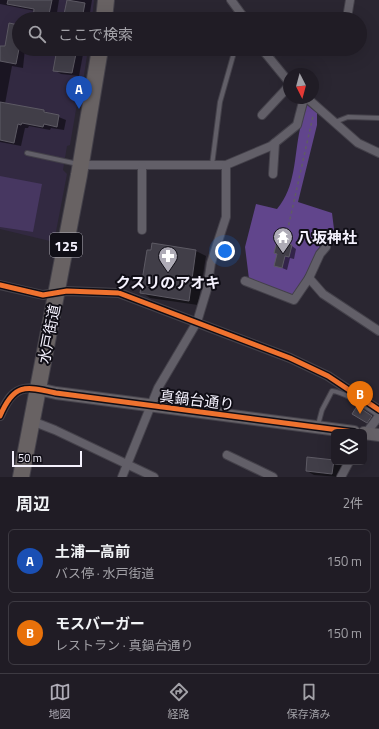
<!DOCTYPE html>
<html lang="ja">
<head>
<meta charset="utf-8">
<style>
	:root { --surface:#201c25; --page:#28252d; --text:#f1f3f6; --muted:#a2a1a7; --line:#3d3a42; --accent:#aeabb6 }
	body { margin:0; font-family:"Titillium Web","Noto Sans JP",sans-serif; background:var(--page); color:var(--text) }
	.controls { position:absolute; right:12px; bottom:12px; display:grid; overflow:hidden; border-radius:6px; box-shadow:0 4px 16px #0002 }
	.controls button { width:36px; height:36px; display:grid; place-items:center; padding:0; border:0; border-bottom:1px solid var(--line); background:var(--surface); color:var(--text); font:20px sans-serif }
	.compass { position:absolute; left:283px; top:68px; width:36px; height:36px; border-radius:50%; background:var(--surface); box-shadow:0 4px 16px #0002; rotate:174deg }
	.scale { position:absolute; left:12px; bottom:10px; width:70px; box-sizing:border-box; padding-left:4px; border:2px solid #f5f2fe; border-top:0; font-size:11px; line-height:14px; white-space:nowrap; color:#f5f2fe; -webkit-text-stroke:3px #100e16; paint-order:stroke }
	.you { position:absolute; left:225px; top:251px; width:14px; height:14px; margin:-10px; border:3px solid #fff; border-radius:50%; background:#1a73e8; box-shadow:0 0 0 6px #1a73e833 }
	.badge { display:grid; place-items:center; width:26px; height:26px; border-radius:50%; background:var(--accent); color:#fff; font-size:13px; font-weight:700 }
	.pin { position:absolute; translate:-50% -33px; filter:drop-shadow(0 1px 2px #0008) }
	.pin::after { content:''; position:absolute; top:21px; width:14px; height:12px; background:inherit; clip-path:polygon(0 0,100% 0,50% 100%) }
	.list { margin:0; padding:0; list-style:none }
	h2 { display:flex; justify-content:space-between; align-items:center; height:52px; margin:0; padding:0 16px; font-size:17px }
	h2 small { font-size:13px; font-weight:400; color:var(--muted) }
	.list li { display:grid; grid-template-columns:26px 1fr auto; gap:12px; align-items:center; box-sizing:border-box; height:64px; margin:0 8px 8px; padding:0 8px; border:1px solid var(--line); border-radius:6px }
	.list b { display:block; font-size:15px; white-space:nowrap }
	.list p { margin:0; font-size:13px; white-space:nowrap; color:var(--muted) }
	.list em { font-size:13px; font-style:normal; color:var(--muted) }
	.icon { flex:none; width:22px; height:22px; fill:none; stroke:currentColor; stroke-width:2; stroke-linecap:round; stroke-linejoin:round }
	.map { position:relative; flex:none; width:379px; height:477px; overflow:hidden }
	.search { position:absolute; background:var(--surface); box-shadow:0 4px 16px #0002; left:12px; right:12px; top:12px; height:44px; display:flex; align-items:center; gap:10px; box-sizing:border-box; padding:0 14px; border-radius:22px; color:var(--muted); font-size:15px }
	.sheet { height:196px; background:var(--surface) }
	nav { display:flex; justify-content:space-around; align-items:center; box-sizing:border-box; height:56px; border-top:1px solid var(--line); background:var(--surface); font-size:11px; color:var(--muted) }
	nav a { display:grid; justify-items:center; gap:2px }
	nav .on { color:var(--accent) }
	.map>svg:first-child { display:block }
	.built { fill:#322941 }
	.green { fill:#473761 }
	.forest { fill:#61458c }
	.shadow { fill:#0007 }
	.building { fill:#413e48; stroke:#5d5a64 }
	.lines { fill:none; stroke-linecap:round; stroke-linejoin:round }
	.lane-casing { stroke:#44414a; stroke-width:6 }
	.street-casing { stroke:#44414a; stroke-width:10 }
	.secondary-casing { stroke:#44414a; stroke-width:14 }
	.highway-casing { stroke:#44414a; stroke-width:18 }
	.path { stroke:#5f5c64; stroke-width:1.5; stroke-dasharray:3 3; stroke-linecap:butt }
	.lane { stroke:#625f68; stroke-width:4 }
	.street { stroke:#625f68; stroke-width:8 }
	.secondary { stroke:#666268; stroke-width:12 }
	.highway { stroke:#686263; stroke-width:16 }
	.cycleway-casing { stroke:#100e16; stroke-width:8 }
	.cycleway { stroke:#ef722f; stroke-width:5 }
	.labels { text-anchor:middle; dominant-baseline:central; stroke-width:4; stroke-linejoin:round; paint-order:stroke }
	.shield { fill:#100e16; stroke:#b0aeb8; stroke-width:1 }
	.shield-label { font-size:14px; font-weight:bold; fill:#f5f2fe }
	.poi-label { font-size:15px; font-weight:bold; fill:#f5f2fe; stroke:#100e16; text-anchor:start }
	.street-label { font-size:15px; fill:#f5f2fe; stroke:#100e16 }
</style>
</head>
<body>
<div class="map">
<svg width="379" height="477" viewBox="0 0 379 477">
	<rect width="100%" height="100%" fill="#2a2631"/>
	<!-- built -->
	<polygon class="built" points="0,0 94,0 92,19 19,19 19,49 88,49 83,82 80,86 70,145 67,146 63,170 67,174 54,242 0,229"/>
	<!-- green -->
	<polygon class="green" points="0,176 42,184 33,232 0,227"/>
	<!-- forest -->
	<path class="forest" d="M307 105 317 113V125L298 202 332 213 334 229 327 242 317 255 294 295 249 279 245 247 256 204 277 209C296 187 294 156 300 129 301 121 305 113 307 105Z"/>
	<!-- shadow -->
	<g class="shadow">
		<polygon points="0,0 59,0 56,19 34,19 35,11 0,4"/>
		<polygon points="68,0 92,0 89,19 64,19"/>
		<polygon points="19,26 19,49 25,49 23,68 12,66 5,104 44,111 66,120 64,130 51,128 50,130 29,126 28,128 25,128 21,146 0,142 0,47 5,48"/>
		<polygon points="58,49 84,49 79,76 61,74 54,70"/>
		<polygon points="153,245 196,251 206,256 198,305 150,298 141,292"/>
		<polygon points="292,246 296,249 294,259 290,258 287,270 275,265"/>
		<polygon points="362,410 376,419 372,425 354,414"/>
		<polygon points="308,458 339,462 344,465 344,471 340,471 339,477 314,475 307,471"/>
	</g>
	<!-- building -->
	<g class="building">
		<polygon points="8,0 52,0 48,19 33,19 34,9 7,4"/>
		<polygon points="67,0 85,3 82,19 63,19"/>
		<polygon points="9,23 19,25 19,49 16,64 0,61 0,46 5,46"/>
		<polygon points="57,49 77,49 72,73 53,71"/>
		<polygon points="0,102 44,110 44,112 59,115 57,127 44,124 43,127 22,123 21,125 18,124 14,143 0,140"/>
		<polygon points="277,241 292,245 289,257 285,256 282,268 274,266 277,254 274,253"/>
		<polygon points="152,243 196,250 189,301 140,293 147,250 151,250"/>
		<polygon points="357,406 372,416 367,423 352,414"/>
		<polygon points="307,457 334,460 332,474 306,471"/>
	</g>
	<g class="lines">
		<defs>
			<g id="lane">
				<polyline points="335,122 348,117 379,118"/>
				<polyline points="27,153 78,164"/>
				<polyline points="212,165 220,102 235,49"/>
				<path d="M318 425 322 410 332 391C345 392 368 408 379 416"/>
			</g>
			<g id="street">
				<polyline points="231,0 245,19"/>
				<polyline points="348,12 350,0"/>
				<polyline points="262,49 289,82"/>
				<polyline points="307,98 358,143 379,153"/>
				<polyline points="262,115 289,86"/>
				<polyline points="81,165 226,165 271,146 297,125 304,98"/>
				<polyline points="142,166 142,230"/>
				<polyline points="273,174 275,143"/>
				<polyline points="309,278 320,254 326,247"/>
				<polyline points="245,281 294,300 309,278 323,294 379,331"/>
				<polyline points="0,285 43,295 67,291 119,293 290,358 328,376 379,410"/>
				<path d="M0 416C8 397 16 385 38 389"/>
				<polyline points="32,421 55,430 154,477"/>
				<polyline points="364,436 379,416"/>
				<polyline points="227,455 273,477"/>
				<polyline points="122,477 158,388 197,322 207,289 211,263 226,217 226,165"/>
				<polyline points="341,477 349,462"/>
			</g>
			<g id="secondary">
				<polyline points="38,389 56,393 354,432"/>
				<polyline points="364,433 379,435"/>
			</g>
			<g id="highway">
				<polyline points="104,19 106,0"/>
				<polyline points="21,477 79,175 100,49"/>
			</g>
		</defs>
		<!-- lane casing -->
		<use href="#lane" class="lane-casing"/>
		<!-- street casing -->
		<use href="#street" class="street-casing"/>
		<!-- secondary casing -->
		<use href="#secondary" class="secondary-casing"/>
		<!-- highway casing -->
		<use href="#highway" class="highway-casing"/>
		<!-- path -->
		<polyline class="path" points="286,237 313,116"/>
		<!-- lane -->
		<use href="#lane" class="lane"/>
		<!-- street -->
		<use href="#street" class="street"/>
		<!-- secondary -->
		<use href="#secondary" class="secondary"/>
		<!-- highway -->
		<use href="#highway" class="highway"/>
		<defs>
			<g id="cycleway">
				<polyline points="0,285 43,295 67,291 119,293 290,358 328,376 379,410"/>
				<path d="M0 416C14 383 25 386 56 393L354 432"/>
			</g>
		</defs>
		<!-- cycleway casing -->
		<use href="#cycleway" class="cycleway-casing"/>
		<!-- cycleway -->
		<use href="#cycleway" class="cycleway"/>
	</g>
	<!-- icons -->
	<defs>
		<symbol id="temple-pin" viewBox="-11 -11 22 30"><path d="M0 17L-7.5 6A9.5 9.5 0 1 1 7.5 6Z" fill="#aeabb6" stroke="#100e16"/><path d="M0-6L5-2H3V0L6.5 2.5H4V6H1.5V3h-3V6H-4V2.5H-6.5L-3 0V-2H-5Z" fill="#fff"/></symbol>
		<symbol id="pharmacy-pin" viewBox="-11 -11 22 30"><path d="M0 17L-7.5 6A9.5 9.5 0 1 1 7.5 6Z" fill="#aeabb6" stroke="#100e16"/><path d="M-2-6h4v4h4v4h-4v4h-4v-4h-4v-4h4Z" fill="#fff"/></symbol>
	</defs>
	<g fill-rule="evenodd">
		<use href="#temple-pin" x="272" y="226" width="22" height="30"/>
		<use href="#pharmacy-pin" x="157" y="245" width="22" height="30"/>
	</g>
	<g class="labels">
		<!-- shield labels -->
		<rect class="shield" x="50" y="233" width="32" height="24" rx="3"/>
		<g class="shield-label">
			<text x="66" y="245">125</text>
		</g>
		<!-- poi labels -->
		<g class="poi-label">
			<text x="297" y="237">八坂神社</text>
			<text x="168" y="282" text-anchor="middle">クスリのアオキ</text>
		</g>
		<!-- street labels -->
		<g class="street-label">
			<text transform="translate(49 334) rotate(-79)">水戸街道</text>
			<text transform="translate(197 400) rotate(7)">真鍋台通り</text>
		</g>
	</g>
</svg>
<div class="controls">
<button><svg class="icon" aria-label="layers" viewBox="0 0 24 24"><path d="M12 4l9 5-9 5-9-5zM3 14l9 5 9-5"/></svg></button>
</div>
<svg class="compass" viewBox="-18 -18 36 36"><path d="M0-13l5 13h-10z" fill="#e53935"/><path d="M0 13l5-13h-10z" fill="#a2a1a7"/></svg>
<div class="scale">50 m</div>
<div class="you"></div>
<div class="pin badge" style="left:79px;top:109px;background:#1a4fb4">A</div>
<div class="pin badge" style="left:360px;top:414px;background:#e8710a">B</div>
<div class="search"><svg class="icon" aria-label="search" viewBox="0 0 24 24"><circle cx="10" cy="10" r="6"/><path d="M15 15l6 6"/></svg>ここで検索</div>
</div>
<section class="sheet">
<h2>周辺<small>2件</small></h2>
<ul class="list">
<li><span class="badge" style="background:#1a4fb4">A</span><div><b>土浦一高前</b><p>バス停 · 水戸街道</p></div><em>150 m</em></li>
<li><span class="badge" style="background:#e8710a">B</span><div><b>モスバーガー</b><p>レストラン · 真鍋台通り</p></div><em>150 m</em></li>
</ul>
</section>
<nav>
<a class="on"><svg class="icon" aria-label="map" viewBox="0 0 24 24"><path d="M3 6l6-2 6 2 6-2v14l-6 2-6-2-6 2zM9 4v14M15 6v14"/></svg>地図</a>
<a><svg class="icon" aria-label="directions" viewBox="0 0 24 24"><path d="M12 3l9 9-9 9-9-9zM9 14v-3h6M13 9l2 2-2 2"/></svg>経路</a>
<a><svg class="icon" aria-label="saved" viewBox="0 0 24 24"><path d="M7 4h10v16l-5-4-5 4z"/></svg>保存済み</a>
</nav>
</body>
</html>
